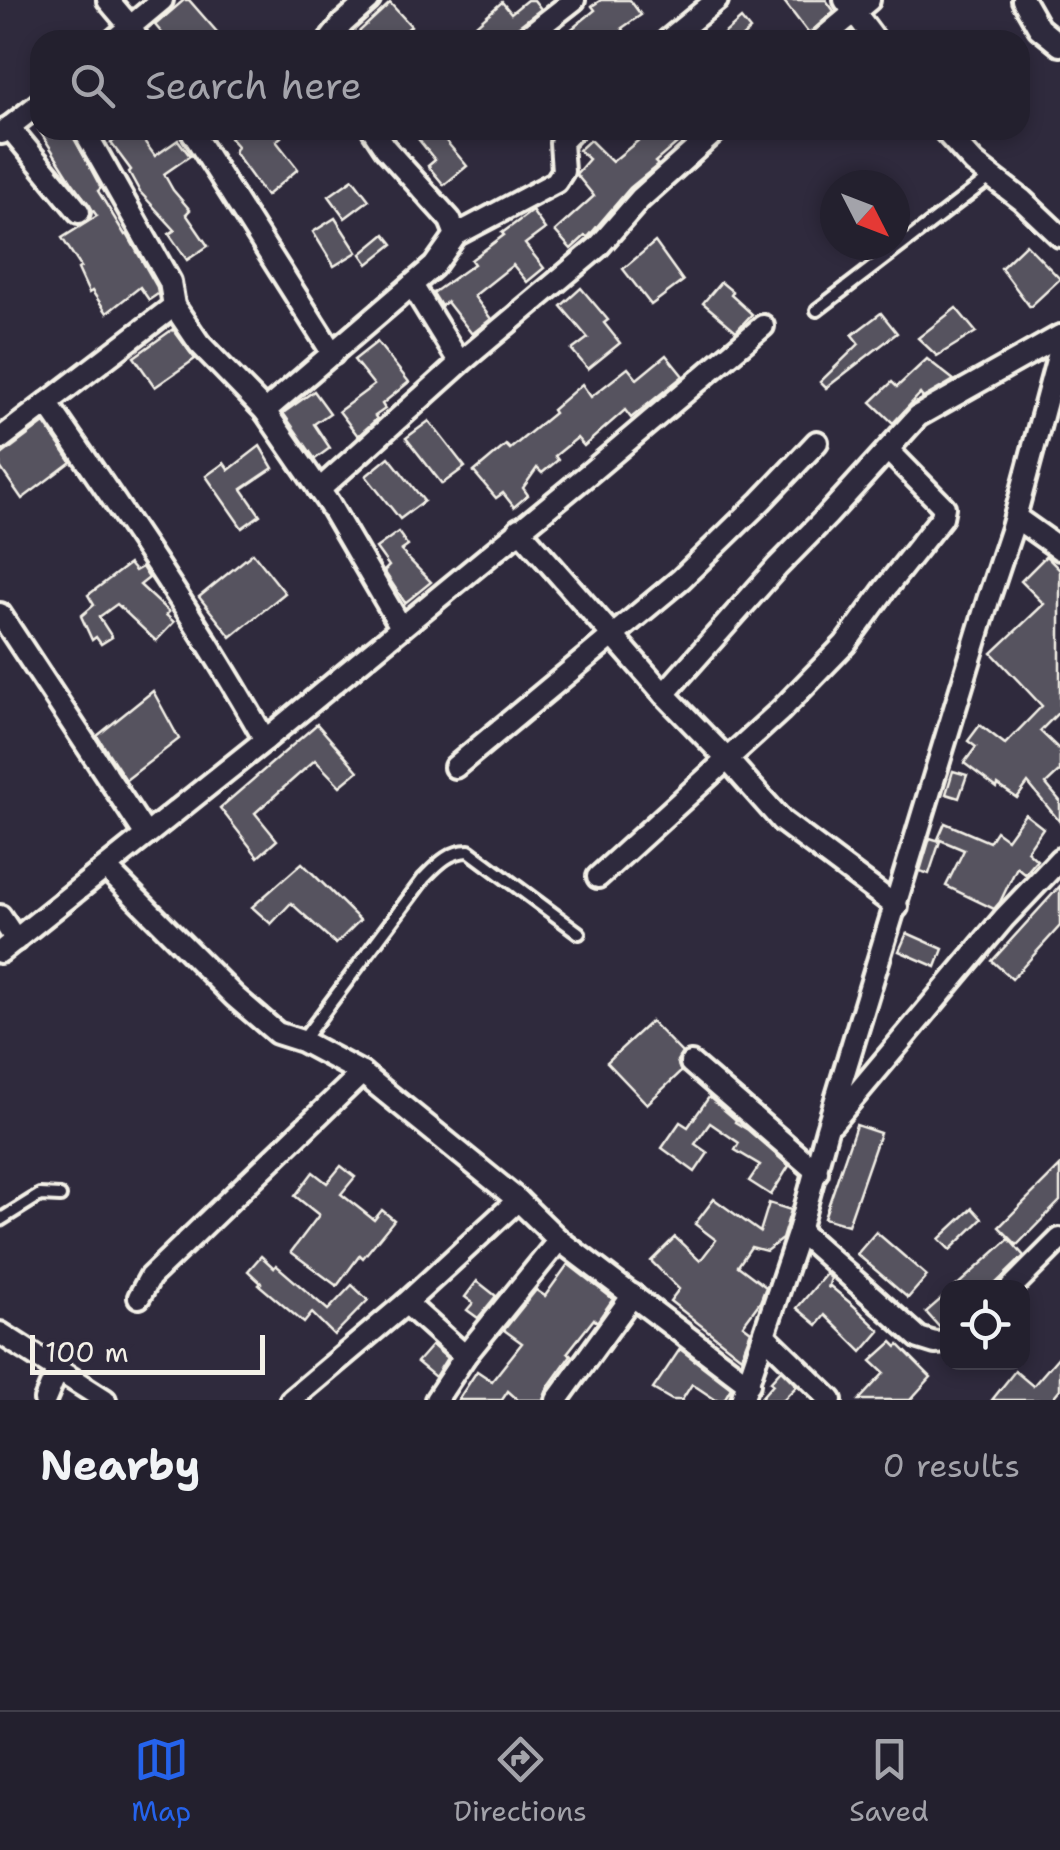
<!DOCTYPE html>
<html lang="en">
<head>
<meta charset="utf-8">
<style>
	:root { --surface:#23202e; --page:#2f2d3a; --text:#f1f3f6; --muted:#a3a3aa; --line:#403e4a; --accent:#2563eb }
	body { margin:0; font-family:"Shantell Sans",sans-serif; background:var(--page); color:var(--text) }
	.controls { position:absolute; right:30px; bottom:30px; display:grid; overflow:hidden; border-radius:20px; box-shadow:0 5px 15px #0003 }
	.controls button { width:90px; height:90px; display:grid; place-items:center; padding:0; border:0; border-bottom:2px solid var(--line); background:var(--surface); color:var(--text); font:50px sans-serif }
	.compass { position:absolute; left:820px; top:170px; width:90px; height:90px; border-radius:50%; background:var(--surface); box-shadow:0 5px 15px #0003; rotate:132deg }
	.scale { position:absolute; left:30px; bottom:25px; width:235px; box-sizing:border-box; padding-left:10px; border:5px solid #f4f1e8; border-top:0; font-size:28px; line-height:35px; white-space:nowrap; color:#f4f1e8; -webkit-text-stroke:8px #2f2a3d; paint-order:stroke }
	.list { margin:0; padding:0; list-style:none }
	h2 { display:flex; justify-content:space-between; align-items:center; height:130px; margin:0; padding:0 40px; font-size:42px }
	h2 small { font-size:32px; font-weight:400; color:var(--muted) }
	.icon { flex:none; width:55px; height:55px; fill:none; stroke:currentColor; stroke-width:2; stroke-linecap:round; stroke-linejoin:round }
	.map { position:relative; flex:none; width:1060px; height:1400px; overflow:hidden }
	.search { position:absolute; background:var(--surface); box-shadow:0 5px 15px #0003; left:30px; right:30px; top:30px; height:110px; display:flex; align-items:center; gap:25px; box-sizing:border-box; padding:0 35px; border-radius:30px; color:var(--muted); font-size:38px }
	.sheet { height:310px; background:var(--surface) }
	nav { display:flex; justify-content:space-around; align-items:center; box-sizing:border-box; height:140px; border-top:2px solid var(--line); background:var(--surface); font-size:28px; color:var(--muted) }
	nav a { display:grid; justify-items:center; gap:5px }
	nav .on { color:var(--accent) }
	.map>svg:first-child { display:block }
	.building { fill:#56525f; stroke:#f4f1e8; stroke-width:2.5 }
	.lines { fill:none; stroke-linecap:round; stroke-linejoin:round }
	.lane-casing { stroke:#f4f1e8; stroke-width:18 }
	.street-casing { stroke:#f4f1e8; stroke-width:28 }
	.lane { stroke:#2f2a3d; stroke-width:10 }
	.street { stroke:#2f2a3d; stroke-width:20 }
</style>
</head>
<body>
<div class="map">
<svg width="1060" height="1400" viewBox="0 0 1060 1400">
	<rect width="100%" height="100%" fill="#2f2a3d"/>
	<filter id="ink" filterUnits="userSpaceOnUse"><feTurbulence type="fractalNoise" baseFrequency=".01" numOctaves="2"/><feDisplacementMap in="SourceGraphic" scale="20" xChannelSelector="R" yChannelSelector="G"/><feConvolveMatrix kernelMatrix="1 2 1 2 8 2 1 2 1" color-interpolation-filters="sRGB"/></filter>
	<g filter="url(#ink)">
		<!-- building -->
		<g class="building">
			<polygon points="184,0 189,0 224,40 168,40 155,25"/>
			<polygon points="527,0 534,0 541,9 515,29 508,40 459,40 502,2 511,13"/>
			<polygon points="601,0 630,0 641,15 622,28 625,32 615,39 610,32 599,40 558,40 595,10 592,6"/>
			<polygon points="783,0 826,0 834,11 809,34"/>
			<polygon points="390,3 411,26 395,40 350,40"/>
			<polygon points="741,19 750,30 739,40 717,40"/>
			<polygon points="39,130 70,130 101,188 98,191 125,235 127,234 157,287 158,294 149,300 140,287 107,313 92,291 89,293 78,269 81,267 62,238 97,216 72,182"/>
			<polygon points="128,130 136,130 155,156 178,140 190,156 164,174 173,190 190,210 186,214 208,246 187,260 169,234 175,230 140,192 129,172 131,170 111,143"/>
			<polygon points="240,130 276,130 281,137 276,141 298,169 266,196 234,152 237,146 230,138"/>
			<polygon points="411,130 460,130 446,141 467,166 444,185 428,166 435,160"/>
			<polygon points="651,130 678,130 684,137 655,162 658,165 630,188 588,237 585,236 571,249 555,231 594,196 576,174 589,159 579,150 590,140 612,162"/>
			<polygon points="353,179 369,200 345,218 329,196"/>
			<polygon points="532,211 545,229 525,244 544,268 527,282 513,265 474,296 491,319 472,334 447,302 441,306 433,293 474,264 471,260 504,235 502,233"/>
			<polygon points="335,218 357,252 334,266 313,232"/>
			<polygon points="385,234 393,244 368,264 361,254"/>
			<polygon points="655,242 683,281 651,305 623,269"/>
			<polygon points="1026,244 1060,279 1030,307 1001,268"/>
			<polygon points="721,282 733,292 731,295 752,314 736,331 703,303"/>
			<polygon points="581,288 608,320 604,323 620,343 588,369 572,350 588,338 561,306"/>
			<polygon points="956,308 976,332 937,356 918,338"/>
			<polygon points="881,313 897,333 826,388 820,382 859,344 852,335"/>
			<polygon points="173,329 195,359 155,387 134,357"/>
			<polygon points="377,342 409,382 382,404 385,409 375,416 377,419 358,436 339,411 374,385 354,360"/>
			<polygon points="666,355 683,376 631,418 625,410 584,446 577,438 555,456 558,460 542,473 537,468 523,488 528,495 514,507 503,493 496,498 474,472 506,445 510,449 554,413 552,410 582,384 591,397 628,368 637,379"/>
			<polygon points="927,359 954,380 923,398 920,394 893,423 871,402 892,382 897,387"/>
			<polygon points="314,391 330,413 314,424 330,448 315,459 283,413"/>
			<polygon points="429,421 465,467 442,484 406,438"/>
			<polygon points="44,423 71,462 22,499 0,467 0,456"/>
			<polygon points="260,446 273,468 242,489 260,515 242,528 206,476 224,463 229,470"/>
			<polygon points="389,457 424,501 400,519 366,476"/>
			<polygon points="398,532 408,546 401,551 431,582 405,603 384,571 389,566 376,548"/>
			<polygon points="253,553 285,593 231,637 199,597"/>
			<polygon points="1046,556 1060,570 1060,711 1040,731 1060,750 1060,771 1046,784 1060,801 1060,822 1028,783 1017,798 998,785 997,788 964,763 976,747 968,741 980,725 1005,744 1042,706 992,653 1044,604 1021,581"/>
			<polygon points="129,564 135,571 142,567 149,578 140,585 169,612 166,615 174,622 156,641 117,604 99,617 112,637 101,644 96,637 92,640 81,616 94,605 88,595"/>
			<polygon points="153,691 179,739 126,780 97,736"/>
			<polygon points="317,724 358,771 340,786 315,760 255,813 277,840 258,857 220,808"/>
			<polygon points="953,771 967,775 959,798 946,794"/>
			<polygon points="1025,814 1043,828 1027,851 1037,860 1025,874 1017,867 1000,902 994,909 946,886 964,850 938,839 945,823 989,842 996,831 1007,839"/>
			<polygon points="930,838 940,841 929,874 920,871"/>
			<polygon points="302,863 360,920 336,944 291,903 271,924 252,907"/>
			<polygon points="1060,886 1060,926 1012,979 992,961"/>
			<polygon points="907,933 943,949 936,967 899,951"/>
			<polygon points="651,1021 682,1053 677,1061 681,1072 647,1104 607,1062"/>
			<polygon points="709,1097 736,1120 735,1122 748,1130 789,1166 771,1195 749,1181 760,1165 735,1150 739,1143 710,1123 695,1144 708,1153 695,1172 662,1148 680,1122 688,1127"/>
			<polygon points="856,1125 880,1133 848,1225 824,1218"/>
			<polygon points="341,1166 355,1177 341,1194 374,1220 382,1210 394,1220 363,1258 360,1255 337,1286 291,1252 319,1215 295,1196 313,1172 327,1183"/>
			<polygon points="1060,1166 1060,1201 1017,1245 999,1227"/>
			<polygon points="714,1199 760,1232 769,1203 791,1210 782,1239 766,1251 751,1247 738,1266 766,1287 760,1302 743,1325 751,1331 741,1357 670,1301 679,1289 651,1261 675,1237 700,1261 716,1240 695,1224"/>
			<polygon points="972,1208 982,1219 950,1250 939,1239"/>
			<polygon points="876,1232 927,1276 908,1298 857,1254"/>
			<polygon points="1009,1239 1024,1256 991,1288 954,1288"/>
			<polygon points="261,1256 274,1268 276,1265 328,1310 352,1285 368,1300 334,1335 312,1313 304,1323 259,1285 261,1283 248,1271"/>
			<polygon points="568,1264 613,1299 597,1322 594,1319 568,1352 571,1355 548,1387 543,1400 518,1400 508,1391 502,1400 458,1400 477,1371 492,1381 522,1343 504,1330 536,1290 545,1296"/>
			<polygon points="826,1274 831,1278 828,1288 830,1286 854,1306 880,1331 862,1352 825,1315 817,1325 797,1308"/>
			<polygon points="477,1281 496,1296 478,1318 467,1310 473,1303 465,1297"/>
			<polygon points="948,1293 948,1328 941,1329 926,1312"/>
			<polygon points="892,1342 897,1347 899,1345 931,1377 910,1400 859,1400 884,1373 871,1361"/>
			<polygon points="432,1345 447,1358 435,1377 417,1362"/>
			<polygon points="680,1349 731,1388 724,1400 716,1400 692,1384 682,1400 672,1400 653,1389"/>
			<polygon points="1060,1355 1060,1389 1051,1400 992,1400 1015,1371 1033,1386"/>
			<polygon points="781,1370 797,1386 783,1400 759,1400 773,1384 770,1382"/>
		</g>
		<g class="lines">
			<defs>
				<g id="lane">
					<polyline points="817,310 991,177"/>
					<path d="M302 1041 424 878C437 865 449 851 469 851L579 933"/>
					<polyline points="0,1220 40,1195 60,1196"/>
				</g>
				<g id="street">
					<polyline points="108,0 130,26 138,40"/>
					<polyline points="845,0 875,40"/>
					<polyline points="1023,0 1039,28 1060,45"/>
					<polyline points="114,40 162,0"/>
					<polyline points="330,40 343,23 369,0"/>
					<polyline points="523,40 574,0"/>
					<polyline points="668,40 717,0"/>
					<polyline points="821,40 869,0"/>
					<polyline points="9,127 79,212"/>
					<polyline points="84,130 170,282 174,306 199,343 265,411 329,504 401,627"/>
					<polyline points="191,130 333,354"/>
					<polyline points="373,130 385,148 450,220 456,235"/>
					<polyline points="944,130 974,163 1022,200 1060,236"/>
					<polyline points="2,133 40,103"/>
					<polyline points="412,285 460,363"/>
					<path d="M47 403C123 513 199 623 265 740"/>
					<polyline points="265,411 434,266 456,235 556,182 563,171 561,143 573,130"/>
					<polyline points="0,439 174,306"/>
					<polyline points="319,490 460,363 598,247 640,199 717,130"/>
					<polyline points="1015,517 1060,549"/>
					<polyline points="519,529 664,694 728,760 782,821 897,907"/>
					<polyline points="0,614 146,835"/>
					<polyline points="664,694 777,567 827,516 918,416 1060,336"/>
					<polyline points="455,767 681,579 761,501 817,442"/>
					<polyline points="106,868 235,997 277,1033 302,1041 362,1073 518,1200"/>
					<polyline points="598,877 780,711 845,644 885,589 942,517 944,507 888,450"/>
					<polyline points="0,916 16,940"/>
					<polyline points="0,952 265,740 592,471 763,326"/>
					<polyline points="691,1063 817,1172"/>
					<polyline points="833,1122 1004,918 1060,859"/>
					<polyline points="799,1231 919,1338 935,1343 948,1342"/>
					<polyline points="1011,1288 1060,1239"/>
					<polyline points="139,1297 150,1277 362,1073"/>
					<polyline points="406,1303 465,1356"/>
					<polyline points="0,1333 105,1400"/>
					<polyline points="765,1336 831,1400"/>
					<polyline points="45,1400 58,1369"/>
					<polyline points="291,1400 406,1303 518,1200 559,1240 749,1384"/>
					<polyline points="436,1400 465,1356 559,1240"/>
					<polyline points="557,1400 633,1295"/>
					<polyline points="742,1400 799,1231 827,1129 988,600 1012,528 1060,349"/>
				</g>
			</defs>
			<!-- lane casing -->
			<use href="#lane" class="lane-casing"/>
			<!-- street casing -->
			<use href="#street" class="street-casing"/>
			<!-- lane -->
			<use href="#lane" class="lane"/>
			<!-- street -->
			<use href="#street" class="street"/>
		</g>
	</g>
</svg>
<div class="controls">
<button><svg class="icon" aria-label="locate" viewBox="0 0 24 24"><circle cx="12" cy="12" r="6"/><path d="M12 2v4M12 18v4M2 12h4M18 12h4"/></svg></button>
</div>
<svg class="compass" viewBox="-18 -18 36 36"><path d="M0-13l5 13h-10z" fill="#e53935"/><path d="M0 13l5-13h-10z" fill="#a3a3aa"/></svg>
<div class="scale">100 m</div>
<div class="search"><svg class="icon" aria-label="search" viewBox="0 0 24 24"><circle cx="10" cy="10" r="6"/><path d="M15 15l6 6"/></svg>Search here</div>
</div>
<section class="sheet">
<h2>Nearby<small>0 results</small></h2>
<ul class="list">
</ul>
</section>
<nav>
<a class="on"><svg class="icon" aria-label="map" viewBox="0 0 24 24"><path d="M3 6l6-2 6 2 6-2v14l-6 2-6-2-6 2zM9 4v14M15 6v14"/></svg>Map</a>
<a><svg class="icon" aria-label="directions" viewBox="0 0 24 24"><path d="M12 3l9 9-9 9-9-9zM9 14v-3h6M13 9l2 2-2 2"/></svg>Directions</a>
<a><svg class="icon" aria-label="saved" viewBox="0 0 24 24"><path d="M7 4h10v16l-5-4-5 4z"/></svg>Saved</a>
</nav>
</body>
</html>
